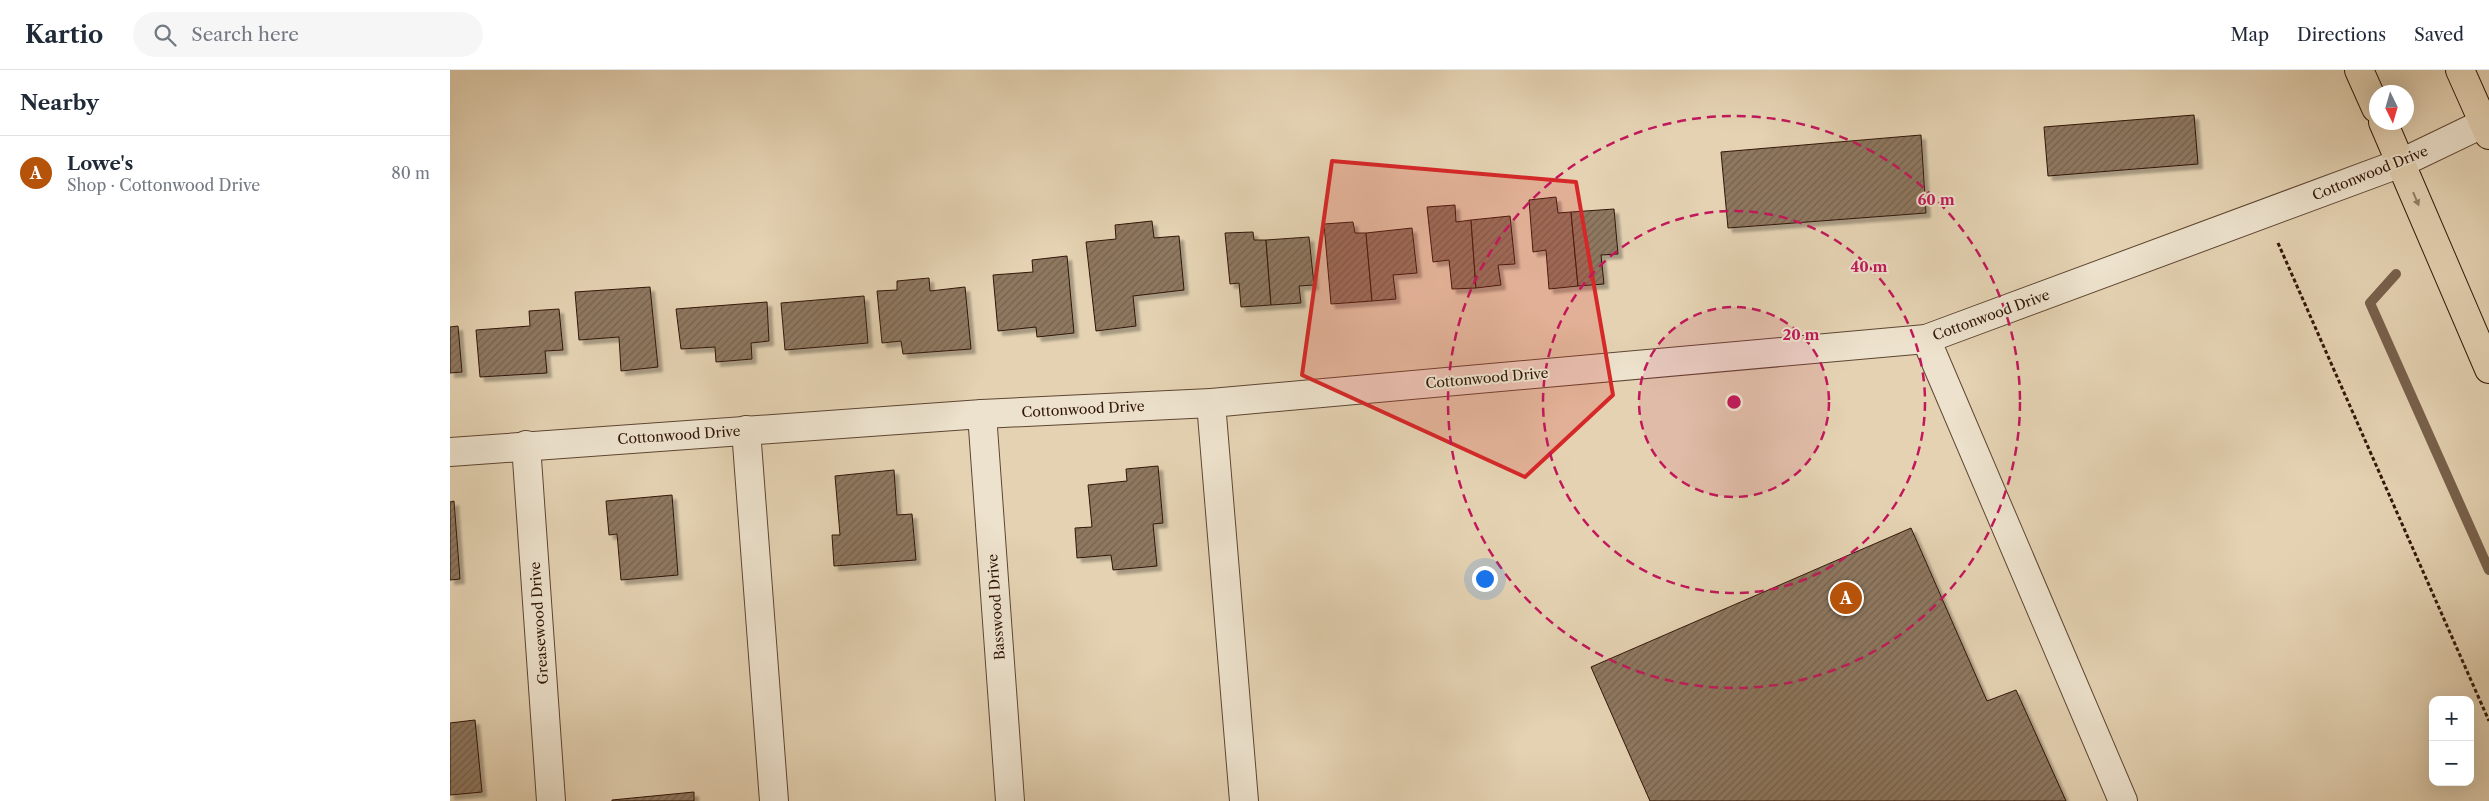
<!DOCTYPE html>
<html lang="en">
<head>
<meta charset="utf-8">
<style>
	:root { --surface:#fff; --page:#f6f6f7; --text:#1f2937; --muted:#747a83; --line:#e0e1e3; --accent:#b45309 }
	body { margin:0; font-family:"Libre Caslon Text",serif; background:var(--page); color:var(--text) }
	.controls { position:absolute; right:15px; bottom:15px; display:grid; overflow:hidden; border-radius:10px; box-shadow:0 5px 20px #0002 }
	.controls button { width:45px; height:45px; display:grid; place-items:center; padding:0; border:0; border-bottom:1px solid var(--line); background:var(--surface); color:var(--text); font:25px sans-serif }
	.compass { position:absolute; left:1919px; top:15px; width:45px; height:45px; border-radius:50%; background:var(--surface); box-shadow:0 5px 20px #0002; rotate:175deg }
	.you { position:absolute; left:1034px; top:508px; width:18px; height:18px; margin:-12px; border:4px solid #fff; border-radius:50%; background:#1a73e8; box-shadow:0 0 0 8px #1a73e833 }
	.badge { display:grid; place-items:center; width:32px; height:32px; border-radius:50%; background:var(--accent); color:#fff; font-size:16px; font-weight:700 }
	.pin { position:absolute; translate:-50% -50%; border:2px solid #fff; box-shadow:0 1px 5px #0006 }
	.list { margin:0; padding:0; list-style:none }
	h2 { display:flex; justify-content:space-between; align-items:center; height:65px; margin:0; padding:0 20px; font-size:21px }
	h2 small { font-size:16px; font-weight:400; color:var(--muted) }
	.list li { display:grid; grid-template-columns:32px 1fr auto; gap:15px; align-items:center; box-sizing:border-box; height:75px; padding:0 20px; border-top:1px solid var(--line) }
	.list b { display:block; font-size:19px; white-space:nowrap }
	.list p { margin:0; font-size:16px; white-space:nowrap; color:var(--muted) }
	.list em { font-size:16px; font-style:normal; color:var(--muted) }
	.icon { flex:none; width:28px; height:28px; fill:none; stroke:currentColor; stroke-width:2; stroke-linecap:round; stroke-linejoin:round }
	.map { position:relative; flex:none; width:2039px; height:731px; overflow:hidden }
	header { display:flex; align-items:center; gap:30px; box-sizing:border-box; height:70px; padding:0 25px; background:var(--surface); border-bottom:1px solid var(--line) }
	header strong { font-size:24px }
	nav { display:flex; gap:28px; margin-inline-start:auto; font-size:18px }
	.search { width:350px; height:45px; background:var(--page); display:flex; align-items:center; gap:12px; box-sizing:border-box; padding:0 18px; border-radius:28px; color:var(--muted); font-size:19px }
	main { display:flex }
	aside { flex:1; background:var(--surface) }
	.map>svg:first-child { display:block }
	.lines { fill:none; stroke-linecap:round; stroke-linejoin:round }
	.stream { stroke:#78604b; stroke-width:10 }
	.building { fill:url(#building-hatch); stroke:#311608; filter:url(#shadow) }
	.minor-casing { stroke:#5e4532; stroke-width:30 }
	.major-casing { stroke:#311608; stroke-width:30 }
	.path { stroke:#311608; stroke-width:3; stroke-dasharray:4 2.5; stroke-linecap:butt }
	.minor { stroke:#ede2cd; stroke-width:28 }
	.major { stroke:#e4d2b2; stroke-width:28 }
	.oneway { fill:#937d66 }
	.marked { fill:#d62828; fill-opacity:0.2; stroke:#d62828; stroke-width:4; stroke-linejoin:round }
	.ring { fill:none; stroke:#c2185b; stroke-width:2.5; stroke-dasharray:9 6 }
	.labels { text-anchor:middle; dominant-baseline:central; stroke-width:4; stroke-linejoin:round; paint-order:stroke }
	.street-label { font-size:14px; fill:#311608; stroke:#ede2cd }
	.centre { fill:#c2185b; stroke:#ede2cd; stroke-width:2.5 }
	.ring-label { font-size:15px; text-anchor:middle; font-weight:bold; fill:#c2185b; stroke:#ede2cd; stroke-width:4; stroke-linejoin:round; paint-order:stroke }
</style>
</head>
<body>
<header>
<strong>Kartio</strong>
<div class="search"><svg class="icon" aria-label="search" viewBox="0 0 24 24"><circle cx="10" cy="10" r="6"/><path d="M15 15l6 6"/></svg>Search here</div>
<nav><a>Map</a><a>Directions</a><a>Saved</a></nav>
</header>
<main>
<aside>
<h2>Nearby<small></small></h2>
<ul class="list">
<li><span class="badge">A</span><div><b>Lowe's</b><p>Shop · Cottonwood Drive</p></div><em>80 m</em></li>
</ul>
</aside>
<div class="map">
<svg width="2039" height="731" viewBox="0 0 2039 731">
	<defs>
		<pattern id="building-hatch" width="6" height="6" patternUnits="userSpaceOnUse" patternTransform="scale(1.25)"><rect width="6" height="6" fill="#8e7860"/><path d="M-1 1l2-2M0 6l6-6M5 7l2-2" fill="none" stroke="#75614d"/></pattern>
		<filter id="shadow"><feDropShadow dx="4.5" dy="4.5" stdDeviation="1" flood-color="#0004"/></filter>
	</defs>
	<rect width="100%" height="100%" fill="#e4d2b2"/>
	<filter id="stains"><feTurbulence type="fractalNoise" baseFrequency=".004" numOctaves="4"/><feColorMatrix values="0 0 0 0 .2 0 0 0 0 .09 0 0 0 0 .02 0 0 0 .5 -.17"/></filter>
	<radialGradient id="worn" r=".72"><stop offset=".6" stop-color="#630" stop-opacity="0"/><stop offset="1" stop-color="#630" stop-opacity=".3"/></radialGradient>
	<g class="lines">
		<!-- stream -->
		<polyline class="stream" points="1946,204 1920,233 2039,500"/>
	</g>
	<!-- building -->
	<g class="building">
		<polygon points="1744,45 1748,94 1598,106 1594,57"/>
		<polygon points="1471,65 1476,143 1278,158 1271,82"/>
		<polygon points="1106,127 1108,143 1121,142 1128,216 1099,219 1096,180 1083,182 1079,130"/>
		<polygon points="1005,135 1006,152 1021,150 1026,218 1002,219 999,190 983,192 977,137"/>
		<polygon points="1164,139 1168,184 1151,185 1154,214 1128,216 1121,142"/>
		<polygon points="1060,146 1065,194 1048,195 1051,215 1026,218 1021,150"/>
		<polygon points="702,151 704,168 729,166 734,220 683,226 686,256 646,261 636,172 666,169 665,155"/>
		<polygon points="903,152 905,163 916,163 922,231 881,234 874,154"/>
		<polygon points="962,158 967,203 943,205 946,229 922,231 916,163"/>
		<polygon points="803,162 804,170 816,170 821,235 791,237 789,213 780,214 775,163"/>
		<polygon points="859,167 864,215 849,216 851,233 821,235 816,170"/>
		<polygon points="617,186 624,263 587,267 586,257 548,261 543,205 583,202 582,190"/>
		<polygon points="479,208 480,221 515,217 521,279 453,284 451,271 432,273 427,221 447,220 447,211"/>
		<polygon points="200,217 208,297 171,301 169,267 129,270 125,222"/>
		<polygon points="414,226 418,273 335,280 331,233"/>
		<polygon points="317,232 319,271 301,273 302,289 266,292 265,277 231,279 226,239"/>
		<polygon points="109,239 113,280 95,281 97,303 30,307 26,260 80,256 79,241"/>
		<polygon points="8,256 12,302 0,303 0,257"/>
		<polygon points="708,396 713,453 703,454 707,496 663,500 661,485 627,488 625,458 642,457 638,415 677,411 676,399"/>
		<polygon points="444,400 447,445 462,444 466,490 384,496 382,465 390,465 385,406"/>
		<polygon points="222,425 228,505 171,510 167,464 159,465 156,431"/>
		<polygon points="4,431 10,509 0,510 0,432"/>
		<polygon points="1461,458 1537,631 1566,620 1616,731 1200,731 1141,597"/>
		<polygon points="25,650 32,722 0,725 0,653"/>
		<polygon points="244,722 244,731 162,731 162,730"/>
	</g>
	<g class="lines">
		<defs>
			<g id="minor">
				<polyline points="1476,269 1673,731"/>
				<polyline points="761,333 794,731"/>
				<polyline points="532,344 560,731"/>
				<polyline points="296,360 324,731"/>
				<polyline points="76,375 101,731"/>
				<polyline points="0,382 532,344 761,333 1476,269 1951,93 2034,53"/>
			</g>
			<g id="major">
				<polyline points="1909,0 1926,38"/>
				<polyline points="2010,0 2039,65"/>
				<polyline points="1933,52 2039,299"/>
			</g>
		</defs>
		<!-- minor casing -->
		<use href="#minor" class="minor-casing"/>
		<!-- major casing -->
		<use href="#major" class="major-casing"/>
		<!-- path -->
		<polyline class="path" points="1828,173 2039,651"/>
		<!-- minor -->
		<use href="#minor" class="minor"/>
		<!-- major -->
		<use href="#major" class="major"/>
	</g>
	<!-- one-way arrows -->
	<defs><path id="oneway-solid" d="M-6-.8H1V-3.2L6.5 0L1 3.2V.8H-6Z" transform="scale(1.25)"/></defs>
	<use class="oneway" href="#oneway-solid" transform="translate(1966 129) rotate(67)"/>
	<!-- marked area -->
	<path class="marked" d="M882 91 1126 112 1163 325 1075 407 852 305Z"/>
	<!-- distance rings -->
	<circle cx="1284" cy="332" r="95" fill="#c2185b" fill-opacity=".12"/>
	<g class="ring">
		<circle cx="1284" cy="332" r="95"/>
		<circle cx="1284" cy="332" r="191"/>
		<circle cx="1284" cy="332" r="286"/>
	</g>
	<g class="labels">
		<!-- street labels -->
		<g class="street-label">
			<text transform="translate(1920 103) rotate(-22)">Cottonwood Drive</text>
			<text transform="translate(1541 245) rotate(-20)">Cottonwood Drive</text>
			<text transform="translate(1037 308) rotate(-5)">Cottonwood Drive</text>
			<text transform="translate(633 339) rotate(-3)">Cottonwood Drive</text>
			<text transform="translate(229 365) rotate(-4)">Cottonwood Drive</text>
			<text transform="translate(546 537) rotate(-94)">Basswood Drive</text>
			<text transform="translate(89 553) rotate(-94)">Greasewood Drive</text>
		</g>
	</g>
	<circle cx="1284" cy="332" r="8" class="centre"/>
	<g class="ring-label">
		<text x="1486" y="135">60 m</text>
		<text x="1419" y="202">40 m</text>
		<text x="1351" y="270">20 m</text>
	</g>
	<rect width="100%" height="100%" filter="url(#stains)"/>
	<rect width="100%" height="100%" fill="url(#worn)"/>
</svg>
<div class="controls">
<button>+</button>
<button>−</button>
</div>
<svg class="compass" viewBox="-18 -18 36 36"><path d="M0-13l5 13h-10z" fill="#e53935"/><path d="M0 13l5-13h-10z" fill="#747a83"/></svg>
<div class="you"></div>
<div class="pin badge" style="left:1396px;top:528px">A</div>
</div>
</main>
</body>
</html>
